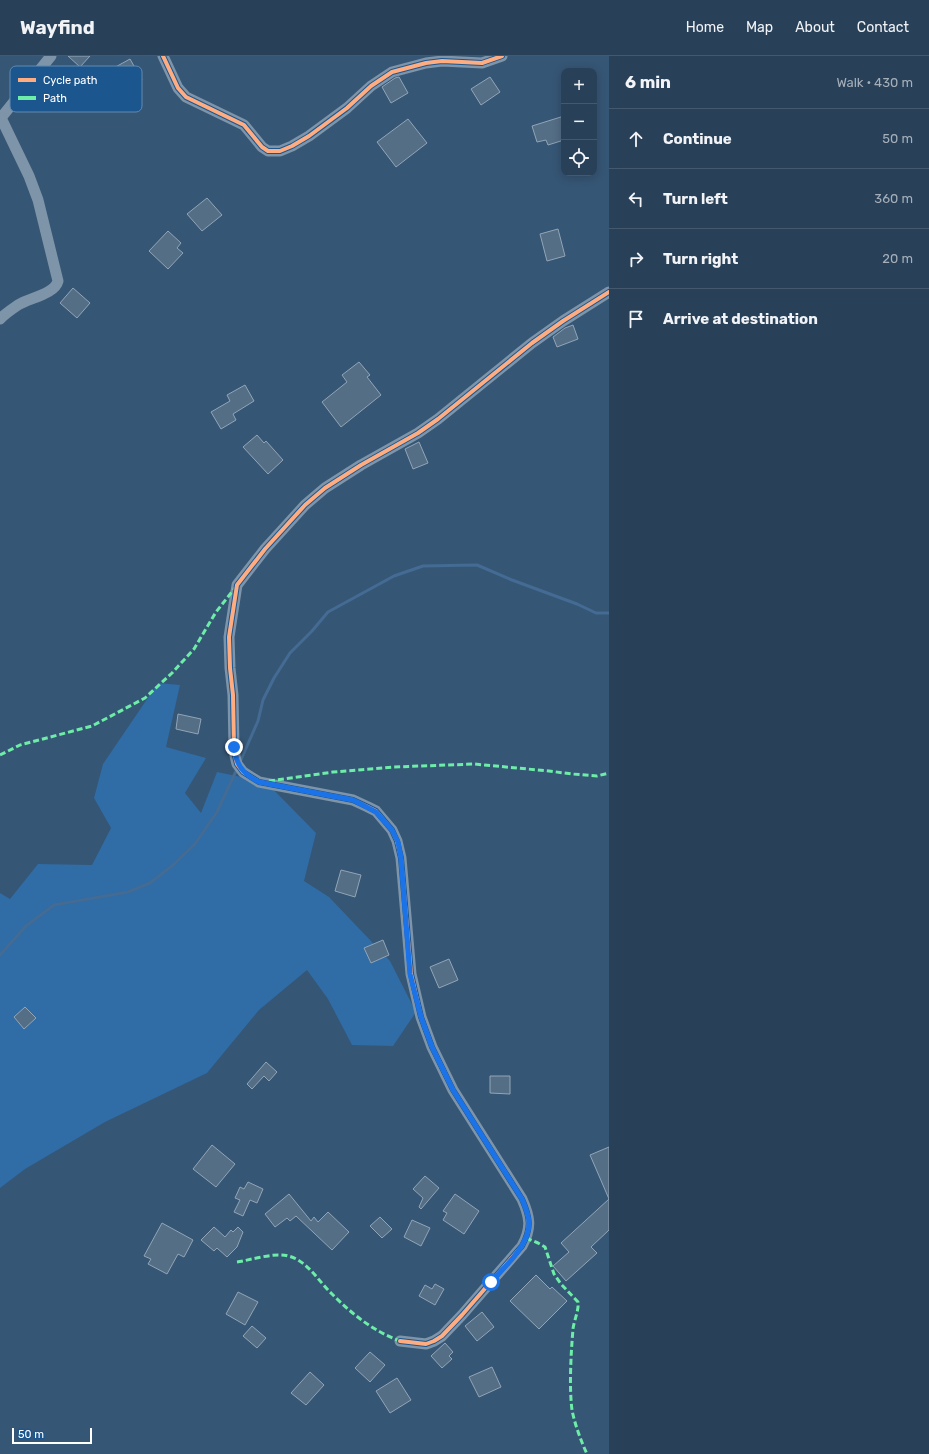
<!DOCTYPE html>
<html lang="en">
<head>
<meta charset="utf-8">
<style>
	:root { --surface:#284058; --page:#30475e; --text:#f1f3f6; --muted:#a5afba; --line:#44596e }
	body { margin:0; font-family:Rubik,sans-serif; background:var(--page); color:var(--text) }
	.controls { position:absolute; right:12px; top:12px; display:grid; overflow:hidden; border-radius:8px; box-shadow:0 2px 10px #0003 }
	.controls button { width:36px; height:36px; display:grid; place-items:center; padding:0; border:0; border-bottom:1px solid var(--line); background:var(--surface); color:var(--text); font:20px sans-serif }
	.scale { position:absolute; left:12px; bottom:10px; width:80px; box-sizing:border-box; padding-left:4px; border:2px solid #fff; border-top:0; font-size:11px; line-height:14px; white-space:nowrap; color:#fff; -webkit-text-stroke:3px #1c568f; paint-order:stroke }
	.stop { position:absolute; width:12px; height:12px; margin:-9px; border:3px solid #1a73e8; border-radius:50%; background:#fff }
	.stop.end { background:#1a73e8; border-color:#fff; box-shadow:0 1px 4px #0008 }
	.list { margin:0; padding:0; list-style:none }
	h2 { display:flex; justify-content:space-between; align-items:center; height:52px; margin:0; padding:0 16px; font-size:17px }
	h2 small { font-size:13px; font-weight:400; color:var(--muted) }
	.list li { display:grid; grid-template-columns:26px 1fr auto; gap:12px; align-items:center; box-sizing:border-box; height:60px; padding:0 16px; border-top:1px solid var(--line) }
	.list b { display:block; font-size:15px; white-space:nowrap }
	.list em { font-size:13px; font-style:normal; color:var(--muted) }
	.icon { flex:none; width:22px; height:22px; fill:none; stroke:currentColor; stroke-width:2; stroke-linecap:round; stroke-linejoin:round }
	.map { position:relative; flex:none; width:609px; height:1398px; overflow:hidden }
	header { display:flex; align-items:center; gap:24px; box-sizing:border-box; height:56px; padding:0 20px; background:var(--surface); border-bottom:1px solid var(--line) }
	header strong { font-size:19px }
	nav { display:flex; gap:22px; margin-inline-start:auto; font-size:14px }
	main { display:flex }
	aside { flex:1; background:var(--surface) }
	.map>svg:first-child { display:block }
	.green { fill:#306ca5 }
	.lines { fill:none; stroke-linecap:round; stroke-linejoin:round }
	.stream { stroke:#436b93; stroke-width:3 }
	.building { fill:#546e86; stroke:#92a5b7 }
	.street { stroke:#7e94a8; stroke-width:11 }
	.quiet { stroke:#6deda7; stroke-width:3; stroke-dasharray:6 3; stroke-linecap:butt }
	.cycleway-casing { stroke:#1c568f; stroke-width:6 }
	.cycleway { stroke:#ffac80; stroke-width:4 }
	.route { stroke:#1a73e8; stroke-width:5 }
	.key { fill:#1c568f; stroke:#6089b1; stroke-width:1 }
	.key-label { font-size:11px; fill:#fff }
</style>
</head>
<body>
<header>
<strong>Wayfind</strong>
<nav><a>Home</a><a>Map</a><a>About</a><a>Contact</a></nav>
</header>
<main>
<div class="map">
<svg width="609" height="1398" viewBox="0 0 609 1398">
	<rect width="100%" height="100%" fill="#365675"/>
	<!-- green -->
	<polygon class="green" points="158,627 180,629 166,691 206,702 185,737 201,757 217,716 266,726 316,777 304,825 329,841 390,905 416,956 393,990 352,989 328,943 307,914 259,954 207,1017 105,1066 25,1113 0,1132 0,837 10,843 38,808 92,809 111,772 94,742 103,708"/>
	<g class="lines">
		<!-- stream -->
		<g class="stream">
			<polyline points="240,706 258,665 263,644 274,622 290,597 312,575 328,556 394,520 423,510 477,509 512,524 577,548 596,557 609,557"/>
			<polyline points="0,899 26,870 54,849 128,836 150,827 172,810 195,788 217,756 237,713"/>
		</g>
	</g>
	<!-- building -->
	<g class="building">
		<polygon points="68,0 90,0 80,11"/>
		<polygon points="130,3 142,24 123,35 125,38 112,45 102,28 114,21 110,14"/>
		<polygon points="399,21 408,37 391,47 382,31 395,22"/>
		<polygon points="490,21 500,36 481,49 471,33"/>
		<polygon points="564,60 564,84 548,89 546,84 537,86 532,70"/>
		<polygon points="408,63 427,87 396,111 377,86"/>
		<polygon points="207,142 222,159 202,175 187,158"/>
		<polygon points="558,173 565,200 547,205 540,178"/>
		<polygon points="168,175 181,187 177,192 183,197 168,213 149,195"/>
		<polygon points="73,232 90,247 77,262 60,247"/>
		<polygon points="573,269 578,283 557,291 553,281 565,272"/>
		<polygon points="359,306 370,319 367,321 381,339 341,371 322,346 347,326 342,319"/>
		<polygon points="245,329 254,345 233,358 236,364 221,373 211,356 230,345 227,339"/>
		<polygon points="257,379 264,387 266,385 283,404 268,418 243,391"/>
		<polygon points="419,386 428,407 413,413 405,393"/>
		<polygon points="178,658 201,663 198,678 176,673"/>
		<polygon points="341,814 361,819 355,841 335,835"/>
		<polygon points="383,884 389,899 371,907 364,892"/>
		<polygon points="449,903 458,924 439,932 430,911"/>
		<polygon points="25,951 36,962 24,973 14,961"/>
		<polygon points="266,1006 277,1016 269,1025 264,1020 252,1033 247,1028"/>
		<polygon points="490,1020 510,1020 510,1038 490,1037"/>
		<polygon points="212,1089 235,1108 216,1131 193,1113"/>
		<polygon points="609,1091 609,1143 590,1099"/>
		<polygon points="425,1120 439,1132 421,1153 419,1151 423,1142 413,1133"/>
		<polygon points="248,1126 263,1133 257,1147 250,1144 243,1160 234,1156 240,1144 235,1142 240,1131 244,1133"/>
		<polygon points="289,1138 311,1165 314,1161 318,1166 328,1156 349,1176 332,1194 296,1160 290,1165 287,1162 275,1171 265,1158"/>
		<polygon points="455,1138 479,1155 464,1178 443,1164 447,1157 443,1155"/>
		<polygon points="609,1143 609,1174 591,1191 597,1197 566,1225 553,1210 569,1196 561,1187"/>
		<polygon points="380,1161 392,1173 382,1182 370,1170"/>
		<polygon points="412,1164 430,1172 421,1190 404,1181"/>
		<polygon points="162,1167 193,1184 184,1201 178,1198 167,1218 148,1208 151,1203 144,1200"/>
		<polygon points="214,1171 225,1181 231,1174 233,1176 238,1171 243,1176 237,1191 227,1201 217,1192 214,1195 201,1184"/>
		<polygon points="536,1219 550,1233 552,1231 567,1245 539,1273 510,1245"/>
		<polygon points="435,1228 444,1233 435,1249 419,1240 425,1229 432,1233"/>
		<polygon points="238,1236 258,1246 245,1269 226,1258"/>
		<polygon points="482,1256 494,1271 477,1285 465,1270"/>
		<polygon points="252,1270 266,1282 257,1292 243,1280"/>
		<polygon points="445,1287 453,1296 449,1300 452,1303 442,1312 431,1300"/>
		<polygon points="370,1296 385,1309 370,1326 355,1312"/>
		<polygon points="492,1311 501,1331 479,1341 469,1321"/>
		<polygon points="310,1316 324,1329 306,1349 291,1337"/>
		<polygon points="397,1322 411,1344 390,1357 376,1335"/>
	</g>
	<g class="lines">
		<!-- street -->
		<g class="street">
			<polyline points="163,0 178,32 186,41 244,69 262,91 268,95 280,95 292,90 309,80 347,52 371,30 392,16 426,7 442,5 482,7 502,0"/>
			<polyline points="0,63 51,0"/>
			<path d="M0 263C5 258 12 253 18 249 29 242 55 238 58 225L38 144 29 120 1 62"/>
			<path d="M400 1285 426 1288 434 1285 442 1280 462 1259 522 1190C532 1172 530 1161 522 1143L453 1034 432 991 421 961 411 918 401 802 397 785 392 774 376 755 368 751 353 744 259 726 243 716 237 708 235 700 234 691 233 639 230 612 229 581 237 529 265 493 305 449 325 432 361 409 418 377 438 363 532 287 563 265 609 236"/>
		</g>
		<!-- quiet -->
		<g class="quiet">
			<polyline points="0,699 20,689 92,670 145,642 172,617 194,593 216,556 235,532"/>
			<polyline points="269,725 333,716 394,711 474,708 549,715 572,718 597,720 609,717"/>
			<path d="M526 1182 538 1187 545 1191 554 1218 561 1228 578 1246C579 1255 574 1264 573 1273 571 1297 569 1331 572 1354 575 1369 581 1385 587 1398"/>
			<path d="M237 1206C251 1204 275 1196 288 1200 307 1204 319 1226 332 1238 352 1258 373 1275 400 1285"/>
		</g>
		<defs>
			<g id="cycleway">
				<polyline points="163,0 178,32 186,41 244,69 262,91 268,95 280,95 292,90 309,80 347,52 371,30 392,16 426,7 442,5 482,7 502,0"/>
				<path d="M400 1285 426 1288 434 1285 442 1280 462 1259 522 1190C532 1172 530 1161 522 1143L453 1034 432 991 421 961 411 918 401 802 397 785 392 774 376 755 368 751 353 744 259 726 243 716 237 708 235 700 234 691 233 639 230 612 229 581 237 529 265 493 305 449 325 432 361 409 418 377 438 363 532 287 563 265 609 236"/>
			</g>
		</defs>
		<!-- cycleway casing -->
		<use href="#cycleway" class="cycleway-casing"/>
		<!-- cycleway -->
		<use href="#cycleway" class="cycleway"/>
	</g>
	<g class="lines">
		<!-- route -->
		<path class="route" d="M234 691C236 709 243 718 259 726L353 744 376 756 392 774 398 786 401 802 410 918 421 961 432 991 453 1034 522 1143C525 1151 529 1159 529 1167 529 1190 505 1210 491 1226"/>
	</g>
	<!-- legend -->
	<rect x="10" y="10" width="132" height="46" rx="6" class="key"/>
	<rect x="18" y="22" width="18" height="4" fill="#ffac80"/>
	<rect x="18" y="40" width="18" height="4" fill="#6deda7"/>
	<g class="key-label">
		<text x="43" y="28">Cycle path</text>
		<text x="43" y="46">Path</text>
	</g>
</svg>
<div class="controls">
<button>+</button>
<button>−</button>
<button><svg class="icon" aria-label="locate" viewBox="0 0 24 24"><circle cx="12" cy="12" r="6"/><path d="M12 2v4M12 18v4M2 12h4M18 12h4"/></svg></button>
</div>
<div class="scale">50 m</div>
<div class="stop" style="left:491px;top:1226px"></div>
<div class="stop end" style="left:234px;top:691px"></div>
</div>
<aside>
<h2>6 min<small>Walk · 430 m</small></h2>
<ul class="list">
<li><svg class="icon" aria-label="ahead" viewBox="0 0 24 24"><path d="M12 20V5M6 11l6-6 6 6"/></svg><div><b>Continue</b></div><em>50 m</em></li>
<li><svg class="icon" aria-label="left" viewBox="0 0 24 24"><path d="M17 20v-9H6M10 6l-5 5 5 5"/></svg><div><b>Turn left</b></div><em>360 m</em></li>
<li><svg class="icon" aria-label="right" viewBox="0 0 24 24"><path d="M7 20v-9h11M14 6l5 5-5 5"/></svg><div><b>Turn right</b></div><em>20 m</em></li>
<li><svg class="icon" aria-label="arrive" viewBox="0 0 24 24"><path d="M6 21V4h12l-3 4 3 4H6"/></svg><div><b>Arrive at destination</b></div></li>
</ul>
</aside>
</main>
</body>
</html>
